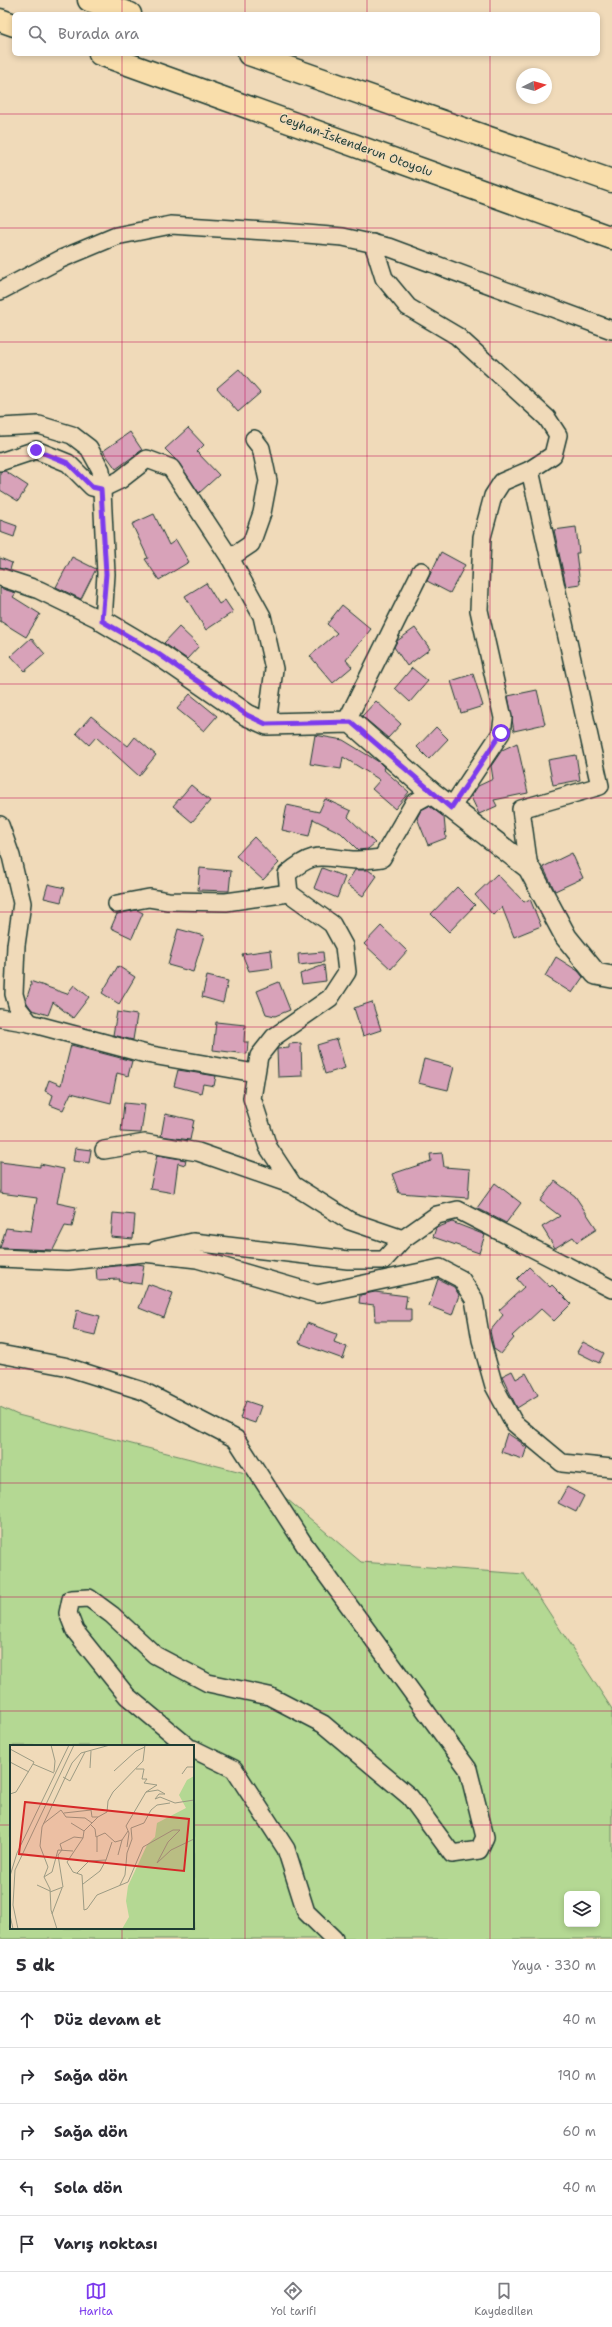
<!DOCTYPE html>
<html lang="tr">
<head>
<meta charset="utf-8">
<style>
	:root { --surface:#fff; --page:#f2f2f3; --text:#2b2b33; --muted:#7c7c81; --line:#e1e1e2; --accent:#7c3aed }
	body { margin:0; font-family:"Shantell Sans",sans-serif; background:var(--page); color:var(--text) }
	.controls { position:absolute; right:12px; bottom:12px; display:grid; overflow:hidden; border-radius:6px; box-shadow:0 2px 6px #0003 }
	.controls button { width:36px; height:36px; display:grid; place-items:center; padding:0; border:0; border-bottom:1px solid var(--line); background:var(--surface); color:var(--text); font:20px sans-serif }
	.compass { position:absolute; left:516px; top:68px; width:36px; height:36px; border-radius:50%; background:var(--surface); box-shadow:0 2px 6px #0003; rotate:84deg }
	.stop { position:absolute; width:12px; height:12px; margin:-9px; border:3px solid #7c3aed; border-radius:50%; background:#fff }
	.stop.end { background:#7c3aed; border-color:#fff; box-shadow:0 1px 4px #0008 }
	.list { margin:0; padding:0; list-style:none }
	h2 { display:flex; justify-content:space-between; align-items:center; height:52px; margin:0; padding:0 16px; font-size:17px }
	h2 small { font-size:13px; font-weight:400; color:var(--muted) }
	.list li { display:grid; grid-template-columns:26px 1fr auto; gap:12px; align-items:center; box-sizing:border-box; height:56px; padding:0 16px; border-top:1px solid var(--line) }
	.list b { display:block; font-size:15px; white-space:nowrap }
	.list em { font-size:13px; font-style:normal; color:var(--muted) }
	.icon { flex:none; width:22px; height:22px; fill:none; stroke:currentColor; stroke-width:2; stroke-linecap:round; stroke-linejoin:round }
	.map { position:relative; flex:none; width:612px; height:1939px; overflow:hidden }
	.search { position:absolute; background:var(--surface); box-shadow:0 2px 6px #0003; left:12px; right:12px; top:12px; height:44px; display:flex; align-items:center; gap:10px; box-sizing:border-box; padding:0 14px; border-radius:6px; color:var(--muted); font-size:15px }
	.sheet { height:332px; background:var(--surface) }
	nav { display:flex; justify-content:space-around; align-items:center; box-sizing:border-box; height:56px; border-top:1px solid var(--line); background:var(--surface); font-size:11px; color:var(--muted) }
	nav a { display:grid; justify-items:center; gap:2px }
	nav .on { color:var(--accent) }
	.map>svg:first-child { display:block }
	.green { fill:#b4d893; stroke:#6a8a64; fill-rule:evenodd }
	.building { fill:#d8a2b9; stroke:#1f3d34 }
	.lines { fill:none; stroke-linecap:round; stroke-linejoin:round }
	.minor-casing { stroke:#1f3d34; stroke-width:20 }
	.tertiary-casing { stroke:#1f3d34; stroke-width:24 }
	.motorway-casing { stroke:#1f3d34; stroke-width:25 }
	.minor { stroke:#f0dab9; stroke-width:17 }
	.tertiary { stroke:#f0dab9; stroke-width:21 }
	.motorway { stroke:#f9deab; stroke-width:22 }
	.route { stroke:#7c3aed; stroke-width:5 }
	.grid { fill:none; stroke:#c2185b; stroke-width:1; stroke-opacity:0.55 }
	.labels { text-anchor:middle; dominant-baseline:central; stroke-width:3; stroke-linejoin:round; paint-order:stroke }
	.street-label { font-size:12px; fill:#1f3d34; stroke:#f0dab9 }
	.inset-road { fill:none; stroke:#9c9b84; stroke-width:1 }
	.view { fill:#d62828; fill-opacity:0.15; stroke:#d62828; stroke-width:2 }
	.inset-edge { fill:none; stroke:#1f3d34; stroke-width:2 }
</style>
</head>
<body>
<div class="map">
<svg width="612" height="1939" viewBox="0 0 612 1939">
	<rect width="100%" height="100%" fill="#f0dab9"/>
	<filter id="ink" filterUnits="userSpaceOnUse"><feTurbulence type="fractalNoise" baseFrequency=".025" numOctaves="2"/><feDisplacementMap in="SourceGraphic" scale="8" xChannelSelector="R" yChannelSelector="G"/><feConvolveMatrix kernelMatrix="1 2 1 2 8 2 1 2 1" color-interpolation-filters="sRGB"/></filter>
	<g filter="url(#ink)">
		<!-- green -->
		<path class="green" d="M0 1407 18 1415 261 1477 361 1562 524 1574 612 1709V1939H0ZM11 1746H193V1928H11ZM567 1894H597V1924H567Z"/>
		<!-- building -->
		<g class="building">
			<polygon points="239,369 260,393 238,412 217,388"/>
			<polygon points="188,428 204,445 197,452 219,475 199,493 179,463 165,449"/>
			<polygon points="130,432 142,450 116,469 103,451"/>
			<polygon points="5,471 28,486 18,501 0,490 0,472"/>
			<polygon points="154,514 169,545 176,540 189,562 159,580 145,559 148,558 132,524"/>
			<polygon points="0,520 17,526 14,537 0,532"/>
			<polygon points="576,527 579,553 576,553 580,584 566,586 554,530"/>
			<polygon points="441,552 465,565 450,593 427,581"/>
			<polygon points="72,557 96,569 81,599 56,587"/>
			<polygon points="0,558 12,563 10,570 0,567"/>
			<polygon points="206,583 219,604 225,600 233,612 206,630 185,596"/>
			<polygon points="0,588 16,593 13,597 40,614 26,637 0,621"/>
			<polygon points="342,605 371,629 346,660 352,667 333,683 310,656 337,633 327,624"/>
			<polygon points="179,627 199,646 187,659 164,643"/>
			<polygon points="415,628 430,649 407,666 394,647 397,641"/>
			<polygon points="31,638 45,654 25,671 11,656"/>
			<polygon points="412,668 428,681 410,702 395,688"/>
			<polygon points="473,674 483,706 461,713 451,681"/>
			<polygon points="537,690 545,724 514,731 508,696"/>
			<polygon points="190,694 217,716 204,731 177,709"/>
			<polygon points="376,701 401,724 388,738 362,716"/>
			<polygon points="91,716 128,746 135,737 156,755 139,776 96,737 89,745 76,733"/>
			<polygon points="436,727 448,739 429,759 417,747"/>
			<polygon points="315,735 343,740 379,762 384,767 383,769 409,792 395,809 372,789 380,780 343,757 341,769 310,764"/>
			<polygon points="517,743 528,793 494,800 497,806 479,814 471,797 478,786 493,779 491,766 502,750"/>
			<polygon points="576,755 580,780 553,785 548,760"/>
			<polygon points="191,785 210,801 192,822 173,806"/>
			<polygon points="325,799 351,811 348,817 375,843 368,849 358,850 341,833 313,819 309,836 282,830 287,805 319,812"/>
			<polygon points="429,806 444,817 446,838 428,845 417,818 421,810"/>
			<polygon points="254,837 279,863 263,880 236,856"/>
			<polygon points="572,853 583,878 555,891 543,867"/>
			<polygon points="200,868 231,871 229,891 198,890"/>
			<polygon points="322,868 345,877 337,898 314,888"/>
			<polygon points="355,870 368,870 377,876 363,896 346,884"/>
			<polygon points="497,874 524,902 530,899 541,926 514,937 502,907 493,915 475,895"/>
			<polygon points="48,884 65,888 61,902 44,898"/>
			<polygon points="457,887 475,905 449,932 431,914"/>
			<polygon points="137,910 143,913 132,938 111,928 117,914"/>
			<polygon points="381,926 407,951 391,969 364,944"/>
			<polygon points="178,929 204,936 193,972 168,965"/>
			<polygon points="271,950 273,968 249,971 242,954"/>
			<polygon points="323,952 324,962 299,965 298,954"/>
			<polygon points="556,957 578,971 583,977 572,993 545,976"/>
			<polygon points="324,965 326,981 302,984 300,974"/>
			<polygon points="118,966 135,977 119,1004 102,993"/>
			<polygon points="207,976 228,981 223,1003 202,997"/>
			<polygon points="30,981 67,994 74,985 89,997 73,1018 53,1002 48,1015 32,1010 27,1003 26,1000 31,985"/>
			<polygon points="279,982 290,1010 275,1016 266,1014 257,991"/>
			<polygon points="372,1002 381,1030 363,1036 354,1008"/>
			<polygon points="117,1012 137,1015 133,1040 113,1035"/>
			<polygon points="216,1022 245,1025 244,1042 248,1042 247,1054 213,1050"/>
			<polygon points="337,1039 345,1068 325,1074 317,1045"/>
			<polygon points="301,1043 302,1076 278,1077 277,1049 289,1048 289,1044"/>
			<polygon points="71,1045 132,1061 128,1076 117,1073 111,1103 71,1093 63,1110 50,1105 53,1095 45,1091 49,1080 61,1085"/>
			<polygon points="424,1059 454,1067 448,1090 418,1083"/>
			<polygon points="178,1070 216,1076 214,1086 203,1084 201,1093 174,1086"/>
			<polygon points="124,1103 145,1105 141,1133 121,1132"/>
			<polygon points="165,1114 194,1120 190,1140 161,1136"/>
			<polygon points="75,1148 91,1150 89,1163 73,1161"/>
			<polygon points="442,1153 444,1167 470,1169 468,1198 399,1193 392,1174 431,1161 430,1154"/>
			<polygon points="157,1155 186,1160 185,1165 178,1163 174,1193 150,1189"/>
			<polygon points="0,1162 40,1167 40,1164 64,1169 57,1203 76,1207 72,1227 65,1226 53,1250 0,1248 6,1228 31,1231 37,1198 0,1193"/>
			<polygon points="555,1181 575,1196 597,1229 577,1242 573,1237 555,1248 542,1227 560,1216 540,1201"/>
			<polygon points="495,1183 521,1203 506,1223 477,1208"/>
			<polygon points="113,1213 135,1215 133,1239 111,1237"/>
			<polygon points="452,1222 485,1235 479,1253 433,1237 436,1228"/>
			<polygon points="137,1264 144,1265 141,1284 119,1281 120,1279 97,1280 96,1268"/>
			<polygon points="529,1267 550,1287 552,1285 571,1304 554,1321 541,1309 512,1336 514,1338 501,1354 494,1349 490,1331 503,1315 499,1310 524,1287 517,1279"/>
			<polygon points="438,1279 454,1287 459,1295 452,1315 429,1306"/>
			<polygon points="148,1284 173,1293 164,1318 139,1308"/>
			<polygon points="375,1292 407,1296 405,1309 411,1309 411,1321 375,1321 374,1305 359,1303 360,1295"/>
			<polygon points="77,1310 100,1316 95,1335 73,1330"/>
			<polygon points="307,1323 337,1334 334,1342 347,1347 343,1359 299,1343"/>
			<polygon points="583,1342 604,1353 599,1363 577,1352"/>
			<polygon points="512,1371 516,1379 526,1373 538,1395 517,1408 502,1376"/>
			<polygon points="246,1401 261,1406 255,1423 240,1418"/>
			<polygon points="507,1433 522,1443 522,1445 527,1447 523,1459 501,1452"/>
			<polygon points="567,1487 584,1496 576,1512 558,1503"/>
		</g>
		<g class="lines">
			<defs>
				<g id="minor">
					<polyline points="373,243 384,278 408,307 457,336 547,418 558,435 553,455 530,470 502,482 493,496 482,537 479,610 503,718 501,733 451,808"/>
					<polyline points="0,291 61,259 116,236 171,225 282,232 343,237 388,247 612,330"/>
					<polyline points="0,427 39,425 72,435 89,448 101,470 106,574 103,621 39,590 0,577"/>
					<polyline points="0,462 36,450 68,463 92,487 101,489 120,480 147,459 171,468 230,558 262,616 274,669 267,724"/>
					<polyline points="230,558 251,544 262,513 268,481 261,448 254,439"/>
					<polyline points="346,722 421,571"/>
					<polyline points="0,825 11,856 22,903 16,945 14,994 18,1008 30,1023 146,1054 255,1073"/>
					<polyline points="529,868 521,809 600,786 530,470"/>
					<polyline points="117,904 149,898 168,901 226,902 289,893"/>
					<polyline points="0,1018 30,1023"/>
					<polyline points="104,1150 145,1143 198,1152 293,1185"/>
					<path d="M403 1239 350 1221 293 1185 268 1147 252 1098 259 1056 274 1037 330 998 347 972 344 946 332 924 289 893 287 874C317 848 323 859 357 860 365 860 374 859 382 858L414 803 432 793"/>
					<polyline points="156,1250 193,1242 348,1260 384,1260 403,1239 437,1215 458,1210 612,1289"/>
					<polyline points="0,1258 68,1261 144,1253 197,1259 317,1294 440,1268 461,1279 474,1299 481,1340 494,1386 514,1423 562,1463 612,1468"/>
					<polyline points="0,1354 64,1366 143,1391 236,1439 304,1544 468,1769 485,1837 479,1850 452,1854 410,1797 323,1724 269,1696 208,1683 155,1655 112,1615 89,1598 71,1599 68,1613 75,1631 127,1696 187,1746"/>
					<polyline points="193,1749 234,1769 286,1849 306,1912 334,1939"/>
				</g>
				<polyline id="tertiary" points="103,621 157,653 247,715 267,724 351,722 432,793 529,868 566,937 596,974 612,977"/>
				<g id="motorway">
					<polyline points="89,0 130,14"/>
					<polyline points="0,20 14,25"/>
					<polyline points="100,54 612,238"/>
					<polyline points="249,54 612,181"/>
				</g>
			</defs>
			<!-- minor casing -->
			<use href="#minor" class="minor-casing"/>
			<!-- tertiary casing -->
			<use href="#tertiary" class="tertiary-casing"/>
			<!-- motorway casing -->
			<use href="#motorway" class="motorway-casing"/>
			<!-- minor -->
			<use href="#minor" class="minor"/>
			<!-- tertiary -->
			<use href="#tertiary" class="tertiary"/>
			<!-- motorway -->
			<use href="#motorway" class="motorway"/>
		</g>
	</g>
	<g class="lines" filter="url(#ink)">
		<!-- route -->
		<polyline class="route" points="36,450 68,463 92,487 101,489 106,574 102,621 157,653 247,715 266,724 351,722 451,808 501,733"/>
	</g>
	<!-- grid -->
	<path class="grid" d="M122 0V14M245 0V14M367 0V14M490 0V14M122 54V1746M245 54V1939M367 54V1939M490 54V1939M0 114H612M0 228H612M0 342H612M0 456H612M0 570H612M0 684H612M0 798H612M0 912H612M0 1027H612M0 1141H612M0 1255H612M0 1369H612M0 1483H612M0 1597H612M0 1711H612M0 1825H11M193 1825H612M122 1928V1939"/>
	<g class="labels">
		<!-- street labels -->
		<g class="street-label">
			<text transform="translate(356 145) rotate(20)">Ceyhan-İskenderun Otoyolu</text>
		</g>
	</g>
	<!-- overview -->
	<g transform="translate(10 1745)">
		<rect width="184" height="184" fill="#f0dab9"/>
		<path d="M184 31V184H112L119 172 116 156 118 141 137 100 145 92 147 78 176 63 169 50 177 35Z" fill="#b4d893"/>
		<path class="inset-road" d="M41 0 45 16 44 27M135 0 133 16 103 47 98 56 97 67 88 72 74 86 73 93 57 117 63 127 72 130 74 165 77 164 87 150 118 137 133 102 163 85H170L158 97 147 118 161 105 184 94M0 4 24 17 23 19M0 17 19 27M80 23 81 6M126 24H134L132 34H137L134 38 147 40 136 47 148 45 155 49H149L145 54 150 52 165 58 184 55M104 26 126 6 135 2M172 29 177 22H184M53 32 60 36 75 7M0 49 6 47 23 19 44 28M54 68 81 65 82 72H88M61 78 74 86M33 79 51 65 56 72 75 73 82 78M80 79 85 84 86 92 95 88 105 97 112 95 118 86M117 102 119 88 116 81 136 47M63 106 48 105 42 127 34 132 38 122 30 101 32 82 62 18 71 8 100 0M87 107V92M108 110 112 95M67 128 79 116 96 115 102 97M0 131 7 108 59 0M34 132 40 144 41 165 47 184M73 139 90 126 96 115M27 140 40 146M110 140 115 130 117 108 122 94 121 83 134 78 141 65 147 60 160 58M40 147 53 142 48 110 52 105 50 99 64 92 73 93M42 169 52 143M0 170 3 184M8 184 3 160 5 125 64 0"/>
		<path class="view" d="M15 57 179 74 174 126 9 109Z"/>
		<rect width="184" height="184" class="inset-edge"/>
	</g>
</svg>
<div class="controls">
<button><svg class="icon" aria-label="layers" viewBox="0 0 24 24"><path d="M12 4l9 5-9 5-9-5zM3 14l9 5 9-5"/></svg></button>
</div>
<svg class="compass" viewBox="-18 -18 36 36"><path d="M0-13l5 13h-10z" fill="#e53935"/><path d="M0 13l5-13h-10z" fill="#7c7c81"/></svg>
<div class="stop" style="left:501px;top:733px"></div>
<div class="stop end" style="left:36px;top:450px"></div>
<div class="search"><svg class="icon" aria-label="search" viewBox="0 0 24 24"><circle cx="10" cy="10" r="6"/><path d="M15 15l6 6"/></svg>Burada ara</div>
</div>
<section class="sheet">
<h2>5 dk<small>Yaya · 330 m</small></h2>
<ul class="list">
<li><svg class="icon" aria-label="ahead" viewBox="0 0 24 24"><path d="M12 20V5M6 11l6-6 6 6"/></svg><div><b>Düz devam et</b></div><em>40 m</em></li>
<li><svg class="icon" aria-label="right" viewBox="0 0 24 24"><path d="M7 20v-9h11M14 6l5 5-5 5"/></svg><div><b>Sağa dön</b></div><em>190 m</em></li>
<li><svg class="icon" aria-label="right" viewBox="0 0 24 24"><path d="M7 20v-9h11M14 6l5 5-5 5"/></svg><div><b>Sağa dön</b></div><em>60 m</em></li>
<li><svg class="icon" aria-label="left" viewBox="0 0 24 24"><path d="M17 20v-9H6M10 6l-5 5 5 5"/></svg><div><b>Sola dön</b></div><em>40 m</em></li>
<li><svg class="icon" aria-label="arrive" viewBox="0 0 24 24"><path d="M6 21V4h12l-3 4 3 4H6"/></svg><div><b>Varış noktası</b></div></li>
</ul>
</section>
<nav>
<a class="on"><svg class="icon" aria-label="map" viewBox="0 0 24 24"><path d="M3 6l6-2 6 2 6-2v14l-6 2-6-2-6 2zM9 4v14M15 6v14"/></svg>Harita</a>
<a><svg class="icon" aria-label="directions" viewBox="0 0 24 24"><path d="M12 3l9 9-9 9-9-9zM9 14v-3h6M13 9l2 2-2 2"/></svg>Yol tarifi</a>
<a><svg class="icon" aria-label="saved" viewBox="0 0 24 24"><path d="M7 4h10v16l-5-4-5 4z"/></svg>Kaydedilen</a>
</nav>
</body>
</html>
